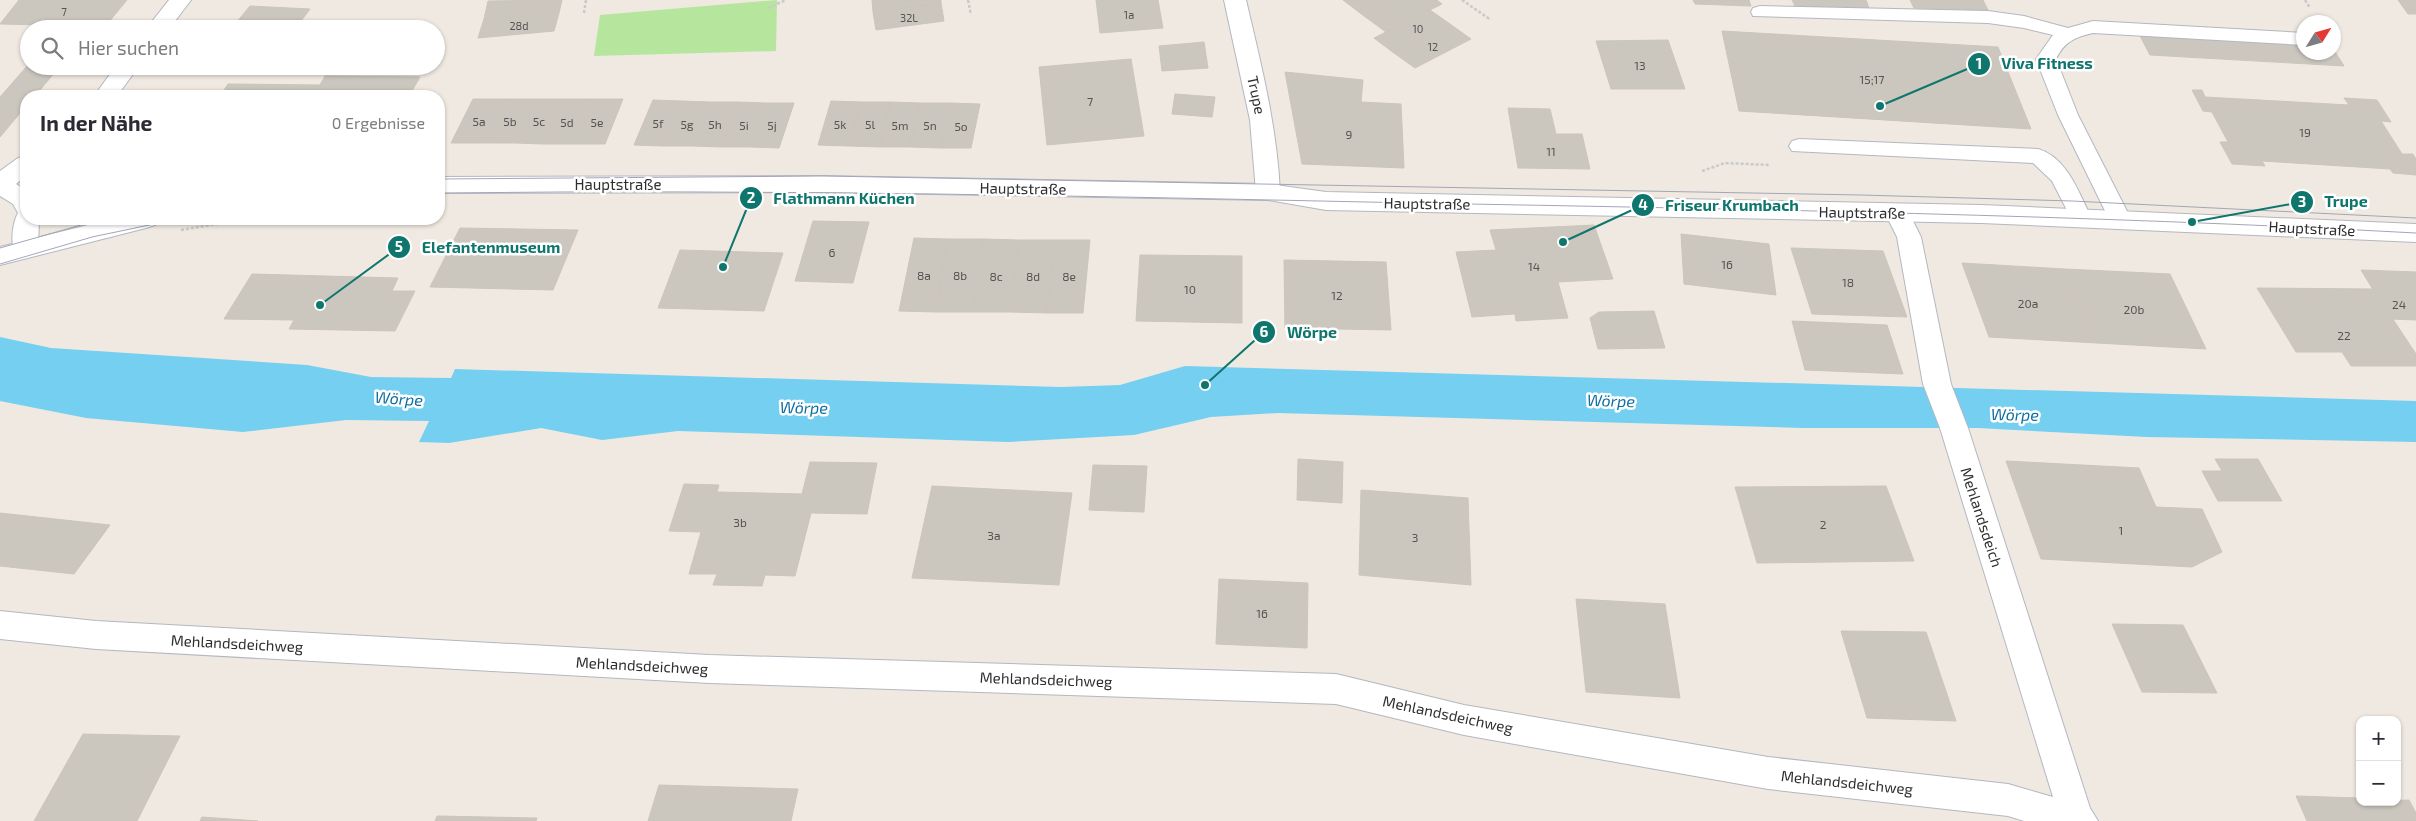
<!DOCTYPE html>
<html lang="de">
<head>
<meta charset="utf-8">
<style>
	:root { --surface:#fff; --page:#f7f7f7; --text:#2b2b33; --muted:#7c7c81; --line:#e1e1e2 }
	body { margin:0; font-family:"Exo 2",sans-serif; background:var(--page); color:var(--text) }
	.controls { position:absolute; right:15px; bottom:15px; display:grid; overflow:hidden; border-radius:10px; box-shadow:0 1px 4px #0004 }
	.controls button { width:45px; height:45px; display:grid; place-items:center; padding:0; border:0; border-bottom:1px solid var(--line); background:var(--surface); color:var(--text); font:25px sans-serif }
	.compass { position:absolute; left:2296px; top:15px; width:45px; height:45px; border-radius:50%; background:var(--surface); box-shadow:0 1px 4px #0004; rotate:53deg }
	.list { margin:0; padding:0; list-style:none }
	h2 { display:flex; justify-content:space-between; align-items:center; height:65px; margin:0; padding:0 20px; font-size:21px }
	h2 small { font-size:16px; font-weight:400; color:var(--muted) }
	.icon { flex:none; width:28px; height:28px; fill:none; stroke:currentColor; stroke-width:2; stroke-linecap:round; stroke-linejoin:round }
	.map { position:relative; flex:none; width:2416px; height:821px; overflow:hidden }
	.search { position:absolute; background:var(--surface); box-shadow:0 1px 4px #0004; left:20px; top:20px; width:425px; height:55px; display:flex; align-items:center; gap:12px; box-sizing:border-box; padding:0 18px; border-radius:28px; color:var(--muted); font-size:19px }
	.panel { position:absolute; background:var(--surface); box-shadow:0 1px 4px #0004; left:20px; top:90px; width:425px; height:135px; border-radius:20px }
	.map>svg:first-child { display:block }
	.green { fill:#b6e59e }
	.water { fill:#75cff0 }
	.building { fill:#cbc7bf; stroke:#cbc5ba }
	.lines { fill:none; stroke-linecap:round; stroke-linejoin:round }
	.service-casing { stroke:#b4b7c1; stroke-width:2 }
	.minor-casing { stroke:#b4b7c1; stroke-width:2 }
	.tertiary-casing { stroke:#b4b7c1; stroke-width:2 }
	.path { stroke:#c9c9c9; stroke-width:2.5; stroke-dasharray:3 2; stroke-linecap:butt }
	.service { fill:#fff; fill-rule:evenodd }
	.minor { fill:#fff; fill-rule:evenodd }
	.tertiary { fill:#fff; fill-rule:evenodd }
	.tram { stroke:#a3a6b8; stroke-width:1 }
	.labels { text-anchor:middle; dominant-baseline:central; stroke-width:5; stroke-linejoin:round; paint-order:stroke }
	.far-number-label { font-size:11px; fill:#555452 }
	.number-label { font-size:12px; fill:#555452 }
	.street-label { font-size:15px; fill:#2e2e2e; stroke:#fff }
	.water-label { font-size:16px; font-style:italic; fill:#0d6fa3; stroke:#fff }
	.leader { fill:none; stroke:#0f766e; stroke-width:2 }
	.callout-dot { fill:#0f766e; stroke:#fff; stroke-width:2 }
	.mark-label { font-size:15px; text-anchor:middle; font-weight:bold; fill:#fff }
	.callout-label { font-size:16px; text-anchor:middle; font-weight:bold; fill:#0f766e; stroke:#fff; stroke-width:5; stroke-linejoin:round; paint-order:stroke }
</style>
</head>
<body>
<div class="map">
<svg width="2416" height="821" viewBox="0 0 2416 821">
	<rect width="100%" height="100%" fill="#efe9e1"/>
	<!-- green -->
	<polygon class="green" points="777,0 776,51 594,56 600,15"/>
	<!-- water -->
	<polygon class="water" points="0,337 51,348 307,365 371,377 451,378 455,369 1061,387 1120,385 1185,366 2416,401 2416,442 2147,437 1978,428 1803,428 1278,413 1211,417 1134,435 1008,442 678,431 602,440 541,428 449,443 419,442 429,421 346,420 243,432 86,418 0,401"/>
	<!-- building -->
	<g class="building">
		<polygon points="19,0 127,0 103,29 42,29 45,25 0,24"/>
		<polygon points="562,0 559,13 484,19 488,1"/>
		<polygon points="872,0 941,0 941,3 873,12"/>
		<polygon points="1096,0 1158,0 1163,28 1100,33"/>
		<polygon points="1343,0 1396,0 1364,16"/>
		<polygon points="1396,0 1437,0 1442,4 1386,32 1364,16"/>
		<polygon points="1693,0 1749,0 1751,6 1695,4"/>
		<polygon points="1792,0 1829,0 1832,7 1795,6"/>
		<polygon points="1829,0 1866,0 1869,8 1832,7"/>
		<polygon points="1910,0 1946,0 1951,9 1914,8"/>
		<polygon points="1946,0 1983,0 1988,10 1951,9"/>
		<polygon points="2398,0 2416,0 2416,14 2408,14"/>
		<polygon points="941,3 944,21 876,30 873,12"/>
		<polygon points="250,6 310,9 295,29 231,29"/>
		<polygon points="1430,10 1450,24 1394,53 1374,38"/>
		<polygon points="559,13 554,31 478,38 484,19"/>
		<polygon points="1450,24 1471,39 1415,68 1394,53"/>
		<polygon points="1722,31 1998,47 2031,129 1739,111"/>
		<polygon points="2138,32 2304,42 2304,52 2334,52 2334,50 2344,66 2150,55"/>
		<polygon points="1668,40 1685,89 1611,89 1596,41"/>
		<polygon points="1204,42 1208,68 1162,71 1159,46"/>
		<polygon points="1131,59 1144,136 1047,145 1039,67"/>
		<polygon points="28,65 60,66 35,96 26,96 26,106 0,137 0,97"/>
		<polygon points="1285,72 1363,80 1361,102 1401,104 1404,168 1302,164"/>
		<polygon points="325,76 420,77 409,96 220,96 228,84 320,85"/>
		<polygon points="2192,90 2202,90 2205,97 2349,105 2344,98 2377,100 2391,122 2381,121 2402,154 2413,154 2416,159 2416,175 2393,173 2390,169 2262,161 2265,166 2232,164 2220,142 2228,142 2212,112 2203,111"/>
		<polygon points="1175,94 1215,97 1212,117 1172,114"/>
		<polygon points="473,99 506,99 485,143 451,143"/>
		<polygon points="506,99 536,99 515,143 485,143"/>
		<polygon points="536,99 563,99 543,144 515,143"/>
		<polygon points="563,99 590,99 572,144 543,144"/>
		<polygon points="590,99 623,99 605,144 572,144"/>
		<polygon points="653,100 681,101 663,146 634,145"/>
		<polygon points="681,101 710,102 692,146 663,146"/>
		<polygon points="831,101 861,102 849,146 818,145"/>
		<polygon points="710,102 737,102 721,147 692,146"/>
		<polygon points="737,102 766,103 750,147 721,147"/>
		<polygon points="861,102 890,102 880,147 849,146"/>
		<polygon points="890,102 920,103 910,147 880,147"/>
		<polygon points="766,103 794,103 779,148 750,147"/>
		<polygon points="920,103 950,103 941,148 910,147"/>
		<polygon points="950,103 980,104 971,148 941,148"/>
		<polygon points="1508,108 1550,109 1556,134 1582,134 1590,169 1518,168"/>
		<polygon points="813,221 869,222 853,283 795,281"/>
		<polygon points="1594,225 1613,279 1558,282 1568,318 1516,321 1515,314 1472,317 1456,252 1496,250 1490,230"/>
		<polygon points="460,228 578,230 553,290 430,287"/>
		<polygon points="1681,234 1769,244 1776,295 1684,284"/>
		<polygon points="914,238 948,239 936,312 899,311"/>
		<polygon points="948,239 984,239 973,312 936,312"/>
		<polygon points="984,239 1019,240 1010,312 973,312"/>
		<polygon points="1019,240 1055,240 1047,313 1010,312"/>
		<polygon points="1055,240 1090,240 1083,313 1047,313"/>
		<polygon points="1791,248 1883,251 1907,317 1812,314"/>
		<polygon points="680,250 783,253 764,311 658,308"/>
		<polygon points="1140,255 1242,256 1242,323 1136,321"/>
		<polygon points="1284,260 1386,262 1391,330 1285,328"/>
		<polygon points="1962,263 2065,269 2097,343 1989,337"/>
		<polygon points="2065,269 2170,274 2206,349 2097,343"/>
		<polygon points="2361,270 2416,272 2416,320 2391,319"/>
		<polygon points="252,274 398,278 392,291 415,291 395,331 289,329 294,320 224,319"/>
		<polygon points="2257,288 2373,289 2416,354 2416,366 2351,366 2342,352 2296,352"/>
		<polygon points="1654,311 1665,348 1598,349 1590,318 1599,312"/>
		<polygon points="1792,321 1887,325 1903,374 1805,370"/>
		<polygon points="1298,459 1343,462 1342,503 1297,500"/>
		<polygon points="2215,459 2258,459 2282,501 2218,501 2202,471 2222,471"/>
		<polygon points="2006,461 2139,468 2156,507 2202,509 2222,552 2192,567 2041,559"/>
		<polygon points="810,462 877,463 867,514 811,513 795,576 765,575 762,586 713,585 717,574 689,574 701,532 669,531 684,484 719,485 717,492 802,494"/>
		<polygon points="1093,465 1147,466 1144,512 1089,510"/>
		<polygon points="932,486 1072,493 1059,585 912,578"/>
		<polygon points="1886,486 1914,561 1757,563 1735,487"/>
		<polygon points="1361,490 1468,498 1471,585 1359,575"/>
		<polygon points="0,513 110,525 74,574 0,566"/>
		<polygon points="1219,579 1308,583 1307,648 1216,644"/>
		<polygon points="1576,599 1665,604 1680,698 1586,692"/>
		<polygon points="2112,624 2183,625 2217,693 2142,692"/>
		<polygon points="1841,631 1926,632 1956,721 1867,718"/>
		<polygon points="83,734 180,736 137,821 34,821"/>
		<polygon points="659,785 798,789 791,821 648,821"/>
		<polygon points="2296,796 2360,798 2360,802 2409,800 2416,813 2416,821 2307,821"/>
		<polygon points="437,816 537,818 536,821 435,821"/>
		<polygon points="202,817 258,821 200,821"/>
	</g>
	<g class="lines">
		<defs>
			<g id="service">
				<path d="M1760 6 1988 11 2024 16 2068 28 2093 21 2304 33V45L2093 33C2075 37 2064 42 2056 59L2078 115 2131 219 2127 224 2120 227 2113 224 2109 219 2058 115 2036 59 2053 35 2024 28 1988 23 1753 16 1751 12 1753 8Z"/>
				<path d="M1799 139 2038 149C2067 157 2079 193 2091 217L2087 222 2080 225 2073 222 2052 181 2033 163 1792 151 1789 146 1792 141Z"/>
			</g>
			<g id="minor">
				<polygon points="169,0 191,0 169,29 146,29"/>
				<path d="M1224 0H1246C1261 64 1277 126 1280 192L1277 198 1268 200 1259 198 1256 192 1250 120Z"/>
				<polygon points="116,66 139,66 117,96 94,96"/>
				<path d="M26 156V176L16 184 26 190V219H39L38 249 34 255 25 258 16 255C10 245 12 224 18 213L13 204 0 196V171L18 158Z"/>
				<polygon points="1897,204 1906,207 1921,237 1951,384 1968,428 2090,808 2098,821 2024,821 2008,816 1768,789 1464,735 1336,704 709,683 96,649 0,639 0,611 96,621 709,655 1336,674 1464,705 1768,757 2008,784 2053,797 1940,428 1923,384 1897,237 1885,213 1888,207"/>
			</g>
			<g id="tertiary">
				<polygon points="820,176 1268,184 1326,192 1981,205 2416,224 2416,242 1981,223 1326,210 1268,200 820,192 439,193 439,177"/>
				<polygon points="112,219 158,219 155,225 146,228 0,265 0,247"/>
			</g>
		</defs>
		<!-- service casing -->
		<use href="#service" class="service-casing"/>
		<!-- minor casing -->
		<use href="#minor" class="minor-casing"/>
		<!-- tertiary casing -->
		<use href="#tertiary" class="tertiary-casing"/>
		<!-- path -->
		<g class="path">
			<polyline points="968,0 971,15"/>
			<polyline points="1462,0 1491,20"/>
			<polyline points="2305,0 2310,8"/>
			<polyline points="768,8 786,0"/>
			<polyline points="584,13 586,0"/>
			<polyline points="1702,171 1725,163 1769,165"/>
			<polyline points="181,230 247,219"/>
		</g>
		<!-- service -->
		<use href="#service" class="service"/>
		<!-- minor -->
		<use href="#minor" class="minor"/>
		<!-- tertiary -->
		<use href="#tertiary" class="tertiary"/>
		<!-- tram -->
		<g class="tram">
			<polyline points="439,179 824,176 1861,195 2072,201 2416,218"/>
			<path d="M439 193C764 189 1088 196 1413 203 1747 209 2082 215 2416 233"/>
			<polyline points="0,248 102,219"/>
			<polyline points="0,264 92,237 178,219"/>
		</g>
	</g>
	<g class="labels">
		<!-- far-number labels -->
		<g class="far-number-label">
			<text x="64" y="11">7</text>
			<text x="1129" y="14">1a</text>
			<text x="909" y="17">32L</text>
			<text x="519" y="25">28d</text>
			<text x="1418" y="28">10</text>
			<text x="1433" y="46">12</text>
		</g>
		<!-- number labels -->
		<g class="number-label">
			<text x="1640" y="65">13</text>
			<text x="1872" y="79">15;17</text>
			<text x="1090" y="101">7</text>
			<text x="479" y="121">5a</text>
			<text x="510" y="121">5b</text>
			<text x="539" y="121">5c</text>
			<text x="567" y="122">5d</text>
			<text x="597" y="122">5e</text>
			<text x="658" y="123">5f</text>
			<text x="687" y="124">5g</text>
			<text x="715" y="124">5h</text>
			<text x="840" y="124">5k</text>
			<text x="870" y="124">5l</text>
			<text x="744" y="125">5i</text>
			<text x="772" y="125">5j</text>
			<text x="900" y="125">5m</text>
			<text x="930" y="125">5n</text>
			<text x="961" y="126">5o</text>
			<text x="2305" y="132">19</text>
			<text x="1349" y="134">9</text>
			<text x="1551" y="151">11</text>
			<text x="832" y="252">6</text>
			<text x="1727" y="264">16</text>
			<text x="1534" y="266">14</text>
			<text x="924" y="275">8a</text>
			<text x="960" y="275">8b</text>
			<text x="996" y="276">8c</text>
			<text x="1033" y="276">8d</text>
			<text x="1069" y="276">8e</text>
			<text x="1848" y="282">18</text>
			<text x="1190" y="289">10</text>
			<text x="1337" y="295">12</text>
			<text x="2028" y="303">20a</text>
			<text x="2399" y="304">24</text>
			<text x="2134" y="309">20b</text>
			<text x="2344" y="335">22</text>
			<text x="740" y="522">3b</text>
			<text x="1823" y="524">2</text>
			<text x="2121" y="530">1</text>
			<text x="994" y="535">3a</text>
			<text x="1415" y="537">3</text>
			<text x="1262" y="613">16</text>
		</g>
		<!-- street labels -->
		<g class="street-label">
			<text transform="translate(1257 95) rotate(78)">Trupe</text>
			<text x="618" y="184">Hauptstraße</text>
			<text transform="translate(1023 188) rotate(1)">Hauptstraße</text>
			<text transform="translate(1427 203) rotate(1)">Hauptstraße</text>
			<text transform="translate(1862 212) rotate(1)">Hauptstraße</text>
			<text transform="translate(2312 228) rotate(3)">Hauptstraße</text>
			<text transform="translate(1982 517) rotate(72)">Mehlandsdeich</text>
			<text transform="translate(237 643) rotate(3)">Mehlandsdeichweg</text>
			<text transform="translate(642 665) rotate(3)">Mehlandsdeichweg</text>
			<text transform="translate(1046 679) rotate(2)">Mehlandsdeichweg</text>
			<text transform="translate(1448 714) rotate(12)">Mehlandsdeichweg</text>
			<text transform="translate(1847 782) rotate(6)">Mehlandsdeichweg</text>
		</g>
		<!-- water labels -->
		<g class="water-label">
			<text transform="translate(399 398) rotate(4)">Wörpe</text>
			<text transform="translate(1611 400) rotate(2)">Wörpe</text>
			<text transform="translate(804 407) rotate(1)">Wörpe</text>
			<text transform="translate(2015 414) rotate(1)">Wörpe</text>
		</g>
	</g>
	<!-- callouts -->
	<path class="leader" d="M1880 106L1979 64M723 267L751 198M2192 222L2302 202M1563 242L1643 205M320 305L399 247M1205 385L1264 332"/>
	<g class="callout-dot">
		<circle cx="1880" cy="106" r="5"/>
		<circle cx="723" cy="267" r="5"/>
		<circle cx="2192" cy="222" r="5"/>
		<circle cx="1563" cy="242" r="5"/>
		<circle cx="320" cy="305" r="5"/>
		<circle cx="1205" cy="385" r="5"/>
		<circle cx="1979" cy="64" r="12"/>
		<circle cx="751" cy="198" r="12"/>
		<circle cx="2302" cy="202" r="12"/>
		<circle cx="1643" cy="205" r="12"/>
		<circle cx="399" cy="247" r="12"/>
		<circle cx="1264" cy="332" r="12"/>
	</g>
	<g class="mark-label">
		<text x="1979" y="69">1</text>
		<text x="751" y="203">2</text>
		<text x="2302" y="207">3</text>
		<text x="1643" y="210">4</text>
		<text x="399" y="252">5</text>
		<text x="1264" y="337">6</text>
	</g>
	<g class="callout-label">
		<text x="2047" y="69">Viva Fitness</text>
		<text x="844" y="204">Flathmann Küchen</text>
		<text x="2346" y="207">Trupe</text>
		<text x="1732" y="211">Friseur Krumbach</text>
		<text x="491" y="253">Elefantenmuseum</text>
		<text x="1312" y="338">Wörpe</text>
	</g>
</svg>
<div class="controls">
<button>+</button>
<button>−</button>
</div>
<svg class="compass" viewBox="-18 -18 36 36"><path d="M0-13l5 13h-10z" fill="#e53935"/><path d="M0 13l5-13h-10z" fill="#7c7c81"/></svg>
<div class="search"><svg class="icon" aria-label="search" viewBox="0 0 24 24"><circle cx="10" cy="10" r="6"/><path d="M15 15l6 6"/></svg>Hier suchen</div>
<section class="panel">
<h2>In der Nähe<small>0 Ergebnisse</small></h2>
<ul class="list">
</ul>
</section>
</div>
</body>
</html>
